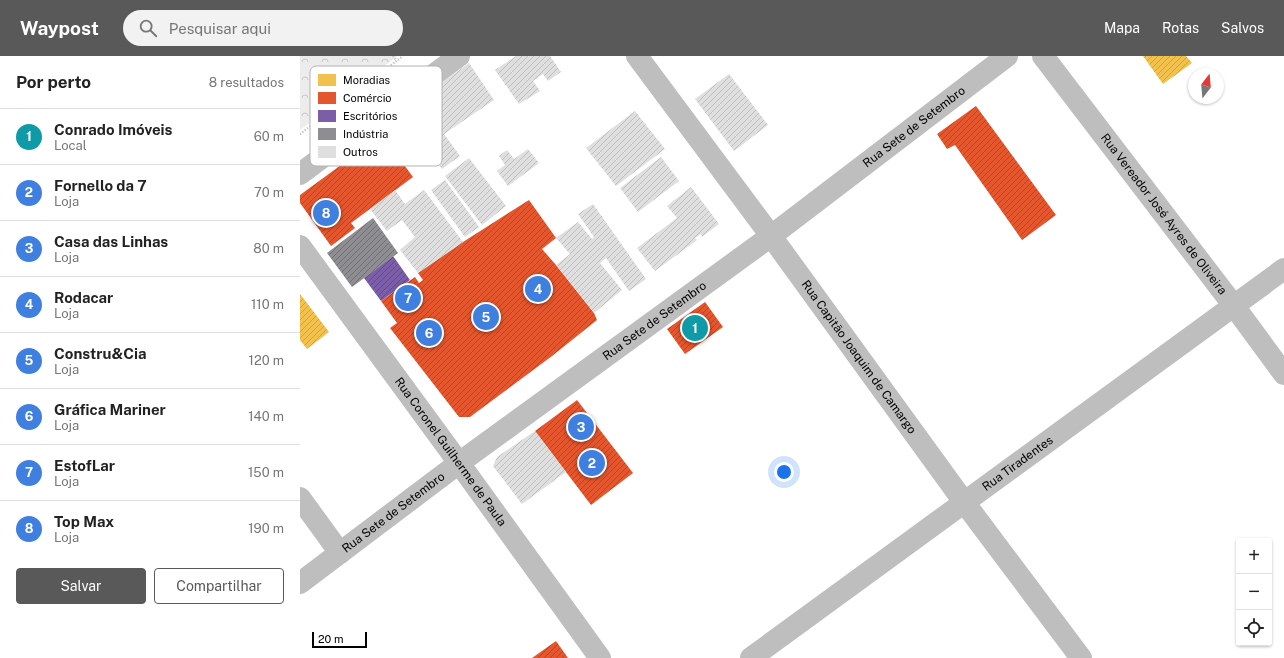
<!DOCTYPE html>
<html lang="pt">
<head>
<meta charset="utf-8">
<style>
	:root { --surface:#fff; --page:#f2f2f2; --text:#222; --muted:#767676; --line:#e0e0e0; --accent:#595959 }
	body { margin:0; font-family:"Public Sans",sans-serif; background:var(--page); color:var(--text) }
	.controls { position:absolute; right:12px; bottom:12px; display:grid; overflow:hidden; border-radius:4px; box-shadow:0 1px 3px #0004 }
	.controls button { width:36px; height:36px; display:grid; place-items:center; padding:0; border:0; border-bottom:1px solid var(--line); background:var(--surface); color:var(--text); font:20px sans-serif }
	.compass { position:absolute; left:888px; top:12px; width:36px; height:36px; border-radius:50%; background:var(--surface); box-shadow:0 1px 3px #0004; rotate:16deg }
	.scale { position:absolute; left:12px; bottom:10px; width:55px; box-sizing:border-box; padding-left:4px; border:2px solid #000; border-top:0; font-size:11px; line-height:14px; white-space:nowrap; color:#000; -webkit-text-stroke:3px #fff; paint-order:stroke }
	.you { position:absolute; left:484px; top:416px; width:14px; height:14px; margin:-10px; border:3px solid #fff; border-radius:50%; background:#1a73e8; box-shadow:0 0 0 6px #1a73e833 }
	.badge { display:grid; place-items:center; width:26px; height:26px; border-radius:50%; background:var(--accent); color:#fff; font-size:13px; font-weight:700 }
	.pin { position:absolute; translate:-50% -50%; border:2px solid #fff; box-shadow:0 1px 4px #0006 }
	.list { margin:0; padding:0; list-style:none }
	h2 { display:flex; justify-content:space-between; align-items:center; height:52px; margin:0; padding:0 16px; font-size:17px }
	h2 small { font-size:13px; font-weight:400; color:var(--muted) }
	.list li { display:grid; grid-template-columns:26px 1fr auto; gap:12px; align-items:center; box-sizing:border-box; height:56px; padding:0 16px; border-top:1px solid var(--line) }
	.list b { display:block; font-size:15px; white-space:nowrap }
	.list p { margin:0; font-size:13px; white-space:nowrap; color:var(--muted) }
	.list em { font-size:13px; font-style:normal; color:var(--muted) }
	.actions { display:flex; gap:8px; padding:12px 16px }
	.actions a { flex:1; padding:9px 0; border:1px solid var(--accent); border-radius:4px; text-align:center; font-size:14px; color:var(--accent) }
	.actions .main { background:var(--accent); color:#fff }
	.icon { flex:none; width:22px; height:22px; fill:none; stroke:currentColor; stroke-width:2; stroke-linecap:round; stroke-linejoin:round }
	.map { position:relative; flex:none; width:984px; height:602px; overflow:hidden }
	header { display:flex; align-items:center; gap:24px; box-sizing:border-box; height:56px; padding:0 20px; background:var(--accent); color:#fff }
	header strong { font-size:19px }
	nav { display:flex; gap:22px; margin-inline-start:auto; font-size:14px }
	.search { width:280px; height:36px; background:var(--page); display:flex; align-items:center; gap:10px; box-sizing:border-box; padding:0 14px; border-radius:22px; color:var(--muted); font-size:15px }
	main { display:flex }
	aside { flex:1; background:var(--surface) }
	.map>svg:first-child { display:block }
	.forest { fill:url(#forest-crowns) }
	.homes { fill:url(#homes-hatch) }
	.shops { fill:url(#shops-hatch) }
	.offices { fill:url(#offices-hatch) }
	.industry { fill:url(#industry-hatch) }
	.building { fill:url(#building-hatch) }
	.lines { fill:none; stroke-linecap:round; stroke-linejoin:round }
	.path { stroke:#b9b9b9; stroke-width:2.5; stroke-dasharray:1 2; stroke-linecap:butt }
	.minor { stroke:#bebebe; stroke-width:22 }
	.labels { text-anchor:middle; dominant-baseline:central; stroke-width:4; stroke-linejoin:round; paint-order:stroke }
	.street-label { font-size:12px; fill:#000; stroke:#fff }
	.key { fill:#fff; stroke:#b2b2b2; stroke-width:1 }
	.key-label { font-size:11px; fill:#000 }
</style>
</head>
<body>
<header>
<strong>Waypost</strong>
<div class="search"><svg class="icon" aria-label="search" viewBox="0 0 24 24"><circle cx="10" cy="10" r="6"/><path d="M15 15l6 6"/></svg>Pesquisar aqui</div>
<nav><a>Mapa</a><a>Rotas</a><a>Salvos</a></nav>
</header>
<main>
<aside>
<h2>Por perto<small>8 resultados</small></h2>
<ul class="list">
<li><span class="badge" style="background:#0f9aa8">1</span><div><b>Conrado Imóveis</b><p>Local</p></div><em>60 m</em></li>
<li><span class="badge" style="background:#3f7fe0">2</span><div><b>Fornello da 7</b><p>Loja</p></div><em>70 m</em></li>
<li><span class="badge" style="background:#3f7fe0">3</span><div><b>Casa das Linhas</b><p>Loja</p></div><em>80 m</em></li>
<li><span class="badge" style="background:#3f7fe0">4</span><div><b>Rodacar</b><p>Loja</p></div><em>110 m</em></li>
<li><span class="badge" style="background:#3f7fe0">5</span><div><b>Constru&amp;Cia</b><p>Loja</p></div><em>120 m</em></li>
<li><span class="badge" style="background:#3f7fe0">6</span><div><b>Gráfica Mariner</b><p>Loja</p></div><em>140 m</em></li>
<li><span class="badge" style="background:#3f7fe0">7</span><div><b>EstofLar</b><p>Loja</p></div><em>150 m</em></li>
<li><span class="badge" style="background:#3f7fe0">8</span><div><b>Top Max</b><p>Loja</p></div><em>190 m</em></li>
</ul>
<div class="actions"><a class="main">Salvar</a><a>Compartilhar</a></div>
</aside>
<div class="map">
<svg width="984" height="602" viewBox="0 0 984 602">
	<defs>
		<pattern id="forest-crowns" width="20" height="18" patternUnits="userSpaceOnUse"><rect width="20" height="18" fill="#ececec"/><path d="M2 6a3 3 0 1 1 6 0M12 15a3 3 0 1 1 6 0" fill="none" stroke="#c9c9c9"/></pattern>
		<pattern id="homes-hatch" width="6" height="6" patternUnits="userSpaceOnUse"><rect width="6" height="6" fill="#f2c14e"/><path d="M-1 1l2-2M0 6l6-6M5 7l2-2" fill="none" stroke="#cea442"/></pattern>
		<pattern id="shops-hatch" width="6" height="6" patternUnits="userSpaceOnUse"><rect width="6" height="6" fill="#e4572e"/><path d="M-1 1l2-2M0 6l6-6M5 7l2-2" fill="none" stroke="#b64625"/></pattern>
		<pattern id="offices-hatch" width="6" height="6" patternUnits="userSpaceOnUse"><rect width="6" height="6" fill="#7b5ea7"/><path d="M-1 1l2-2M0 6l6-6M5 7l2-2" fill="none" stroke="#624b86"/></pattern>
		<pattern id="industry-hatch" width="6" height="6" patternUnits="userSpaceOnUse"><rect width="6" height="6" fill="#8d8d92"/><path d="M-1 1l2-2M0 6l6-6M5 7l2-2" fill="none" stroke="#717175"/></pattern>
		<pattern id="building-hatch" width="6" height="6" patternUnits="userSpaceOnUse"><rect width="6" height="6" fill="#dfdfdf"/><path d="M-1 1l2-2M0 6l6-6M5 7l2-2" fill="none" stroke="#bebebe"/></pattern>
	</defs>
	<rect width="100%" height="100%" fill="#fff"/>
	<!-- forest -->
	<polygon class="forest" points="0,0 97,0 69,23 0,74"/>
	<!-- homes -->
	<g class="homes">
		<polygon points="843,0 886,0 892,7 863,28"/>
		<polygon points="0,238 29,276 7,293 0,284"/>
	</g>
	<!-- shops -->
	<g class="shops">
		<polygon points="676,50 756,159 722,184 655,89 647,93 637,78"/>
		<polygon points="82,79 113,121 51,167 55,172 31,190 0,147 0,139"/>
		<polygon points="229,144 256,182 242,193 256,209 294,257 297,264 252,300 170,361 159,361 90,272 97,267 81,245 115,221 119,227 123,224 118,217 163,186"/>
		<polygon points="405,246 423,271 385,298 367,273"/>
		<polygon points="277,344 333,417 291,449 235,375"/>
		<polygon points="256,585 268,602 232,602"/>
	</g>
	<!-- offices -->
	<polygon class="offices" points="93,200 110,224 81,245 64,222"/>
	<!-- industry -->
	<polygon class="industry" points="73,162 98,197 52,231 27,197"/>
	<!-- building -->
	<g class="building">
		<polygon points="216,0 250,0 261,16 248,25 243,18 233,25 240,35 219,48 195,14"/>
		<polygon points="169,7 194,44 144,78 160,100 142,113 133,101 125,106 92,62"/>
		<polygon points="429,18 468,69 434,95 395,43"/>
		<polygon points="335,55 365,93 316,130 286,92"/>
		<polygon points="228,93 239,107 208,130 197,115 205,109 199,100 207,94 214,103"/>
		<polygon points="361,101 379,125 338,156 320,132"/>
		<polygon points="169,102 206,150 182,169 145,120"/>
		<polygon points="145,124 179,171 165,181 131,134"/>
		<polygon points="391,131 419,168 402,181 401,178 395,182 397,184 355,215 337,192 377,162 367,150"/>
		<polygon points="95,134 105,148 124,134 163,186 118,217 100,194 115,181 102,164 87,175 70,153"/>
		<polygon points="293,148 346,223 329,235 306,202 300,207 322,234 294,257 256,209 270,198 256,182 278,166 292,183 294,181 278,158"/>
		<polygon points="235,375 266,416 222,448 193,410 197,401"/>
	</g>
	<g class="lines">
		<!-- path -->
		<g class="path">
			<polyline points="93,0 97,5"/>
			<polyline points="0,78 103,0"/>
		</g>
		<!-- minor -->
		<g class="minor">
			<path id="s1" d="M337 0 471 180 664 446 781 602"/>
			<path id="s2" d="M743 0 934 250 984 318"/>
			<polyline points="0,118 159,0"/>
			<path id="s3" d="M0 190 159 407 300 602"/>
			<polyline points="0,442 40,497"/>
			<path id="s4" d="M0 527 159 407 471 180 707 0"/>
			<path id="s5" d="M451 602 984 213"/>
		</g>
	</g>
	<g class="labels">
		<!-- street labels -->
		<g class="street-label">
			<text stroke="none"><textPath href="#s4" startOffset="765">Rua Sete de Setembro</textPath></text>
			<text stroke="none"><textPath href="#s2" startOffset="199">Rua Vereador José Ayres de Oliveira</textPath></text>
			<text stroke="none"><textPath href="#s4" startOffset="441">Rua Sete de Setembro</textPath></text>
			<text stroke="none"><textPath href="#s1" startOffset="374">Rua Capitão Joaquim de Camargo</textPath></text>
			<text stroke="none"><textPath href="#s3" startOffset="255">Rua Coronel Guilherme de Paula</textPath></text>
			<text stroke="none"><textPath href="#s5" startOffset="330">Rua Tiradentes</textPath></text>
			<text stroke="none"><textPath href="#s4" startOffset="117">Rua Sete de Setembro</textPath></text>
		</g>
	</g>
	<!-- legend -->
	<rect x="10" y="10" width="132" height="100" rx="6" class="key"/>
	<rect x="18" y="18" width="18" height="12" fill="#f2c14e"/>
	<rect x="18" y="36" width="18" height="12" fill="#e4572e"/>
	<rect x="18" y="54" width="18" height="12" fill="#7b5ea7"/>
	<rect x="18" y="72" width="18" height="12" fill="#8d8d92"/>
	<rect x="18" y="90" width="18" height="12" fill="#dfdfdf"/>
	<g class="key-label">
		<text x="43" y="28">Moradias</text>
		<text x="43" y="46">Comércio</text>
		<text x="43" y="64">Escritórios</text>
		<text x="43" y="82">Indústria</text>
		<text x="43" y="100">Outros</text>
	</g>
</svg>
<div class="controls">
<button>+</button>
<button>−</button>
<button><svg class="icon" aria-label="locate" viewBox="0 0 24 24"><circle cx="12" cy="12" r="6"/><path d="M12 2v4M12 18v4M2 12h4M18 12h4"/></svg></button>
</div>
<svg class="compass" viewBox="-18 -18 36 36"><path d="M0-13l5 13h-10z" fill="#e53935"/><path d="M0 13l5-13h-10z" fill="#767676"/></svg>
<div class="scale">20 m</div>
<div class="you"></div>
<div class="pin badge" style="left:395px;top:272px;background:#0f9aa8">1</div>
<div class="pin badge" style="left:292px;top:407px;background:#3f7fe0">2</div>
<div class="pin badge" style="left:281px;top:371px;background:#3f7fe0">3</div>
<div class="pin badge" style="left:238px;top:233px;background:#3f7fe0">4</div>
<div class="pin badge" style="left:186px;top:261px;background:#3f7fe0">5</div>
<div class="pin badge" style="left:129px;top:277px;background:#3f7fe0">6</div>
<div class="pin badge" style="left:108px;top:242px;background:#3f7fe0">7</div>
<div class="pin badge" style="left:26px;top:157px;background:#3f7fe0">8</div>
</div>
</main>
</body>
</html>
